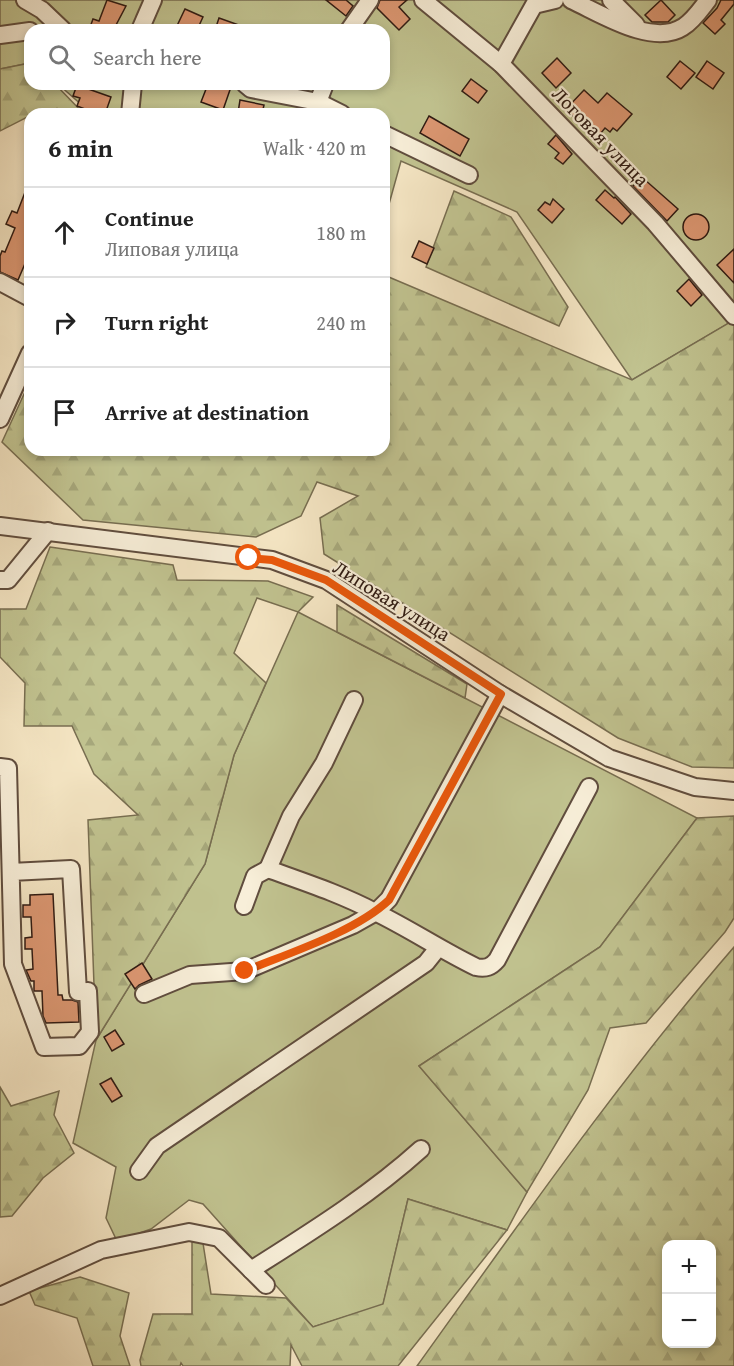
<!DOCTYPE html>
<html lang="en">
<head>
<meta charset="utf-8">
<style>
	:root { --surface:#fff; --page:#f2f2f2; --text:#222; --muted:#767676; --line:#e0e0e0 }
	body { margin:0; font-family:"Gentium Book Plus",serif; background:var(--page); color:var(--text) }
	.controls { position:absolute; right:18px; bottom:18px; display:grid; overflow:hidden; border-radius:12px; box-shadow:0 3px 9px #0003 }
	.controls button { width:54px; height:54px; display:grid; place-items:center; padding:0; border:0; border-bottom:2px solid var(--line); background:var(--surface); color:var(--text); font:30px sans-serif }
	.stop { position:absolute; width:18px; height:18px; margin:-14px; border:4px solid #ea580c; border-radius:50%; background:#fff }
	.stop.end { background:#ea580c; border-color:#fff; box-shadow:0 2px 6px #0008 }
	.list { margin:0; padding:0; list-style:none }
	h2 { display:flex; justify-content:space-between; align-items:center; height:78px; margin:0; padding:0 24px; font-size:26px }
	h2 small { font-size:20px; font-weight:400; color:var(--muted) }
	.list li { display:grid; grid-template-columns:39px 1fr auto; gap:18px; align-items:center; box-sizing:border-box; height:90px; padding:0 24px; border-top:2px solid var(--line) }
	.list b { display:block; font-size:22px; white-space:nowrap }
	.list p { margin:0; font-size:20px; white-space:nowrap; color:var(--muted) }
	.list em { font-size:20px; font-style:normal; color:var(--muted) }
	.icon { flex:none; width:33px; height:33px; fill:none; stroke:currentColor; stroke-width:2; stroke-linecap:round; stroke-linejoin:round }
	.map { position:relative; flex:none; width:734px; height:1366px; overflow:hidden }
	.search { position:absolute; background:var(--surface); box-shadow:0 3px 9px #0003; left:24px; top:24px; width:366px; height:66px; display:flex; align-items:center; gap:15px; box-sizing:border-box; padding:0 21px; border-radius:18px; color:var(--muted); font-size:22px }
	.panel { position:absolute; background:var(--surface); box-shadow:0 3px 9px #0003; left:24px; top:108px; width:366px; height:348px; border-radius:18px }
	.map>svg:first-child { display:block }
	.green { fill:#c1c390; stroke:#786e51; stroke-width:1.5 }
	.forest { fill:url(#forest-firs); stroke:#786e51; stroke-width:1.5; fill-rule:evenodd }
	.building { fill:#dc9772; stroke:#2f1a12; stroke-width:1.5 }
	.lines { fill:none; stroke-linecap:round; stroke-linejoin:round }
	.minor-casing { stroke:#604d3e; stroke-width:20 }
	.minor { stroke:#f8efd9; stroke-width:16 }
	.route { stroke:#ea580c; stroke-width:8 }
	.labels { text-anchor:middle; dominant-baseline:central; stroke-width:4.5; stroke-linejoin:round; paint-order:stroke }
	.street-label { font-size:20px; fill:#2f1a12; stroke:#f8efd9 }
</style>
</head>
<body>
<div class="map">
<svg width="734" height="1366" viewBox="0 0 734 1366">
	<defs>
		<pattern id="forest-firs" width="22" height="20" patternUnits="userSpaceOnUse" patternTransform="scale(1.5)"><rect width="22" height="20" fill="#c1c390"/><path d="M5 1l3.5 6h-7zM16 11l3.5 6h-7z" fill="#a6a77b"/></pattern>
	</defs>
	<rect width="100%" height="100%" fill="#f5e6c4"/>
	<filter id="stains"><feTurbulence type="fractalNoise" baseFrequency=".00333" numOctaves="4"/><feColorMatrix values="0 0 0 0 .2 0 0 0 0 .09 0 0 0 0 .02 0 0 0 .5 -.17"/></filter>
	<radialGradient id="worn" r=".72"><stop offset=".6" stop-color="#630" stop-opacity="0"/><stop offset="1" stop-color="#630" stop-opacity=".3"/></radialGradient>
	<!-- green -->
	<g class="green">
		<polygon points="0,0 734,0 734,320 632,380 517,212 401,161 384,222 384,114 92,114 58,84 384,84 384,30 30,30 30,63 0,69"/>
		<polygon points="298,612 697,818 600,947 419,1066 527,1192 507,1230 408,1199 383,1305 313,1327 203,1204 189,1200 151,1229 117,1241 106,1218 116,1167 73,1143 96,1040 205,864 234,755"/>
	</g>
	<!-- forest -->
	<g class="forest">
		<polygon points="30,63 30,84 55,84 84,114 44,114 39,111 0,131 0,69"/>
		<polygon points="454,191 511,217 568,307 559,326 426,267"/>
		<polygon points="384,275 632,380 734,320 734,768 692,767 618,738 324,554 320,518 358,496 317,482 301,516 256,537 83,520 2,442 30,381 30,450 384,450"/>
		<polygon points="50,547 173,565 177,580 268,581 313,597 298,612 257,598 234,653 266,683 234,755 205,864 96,1040 88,820 138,815 94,774 72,726 24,726 25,683 0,657 0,609 26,609"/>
		<polygon points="337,605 467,684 465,698 337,632"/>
		<polygon points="734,816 734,918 725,932 646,1023 610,1028 588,1090 527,1192 419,1066 600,947 697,818"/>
		<path d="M734 947V1366H417C519 1224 619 1080 734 947ZM666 1244H712V1344H666Z"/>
		<polygon points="0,1087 11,1106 59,1091 54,1115 74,1153 43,1178 12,1216 0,1217"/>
		<polygon points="408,1199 507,1230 398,1366 302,1366 291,1345 290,1366 183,1366 181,1363 180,1366 141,1366 140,1360 153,1314 192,1314 192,1242 202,1237 211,1294 286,1298 313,1327 383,1304"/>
		<polygon points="80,1277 129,1293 120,1336 130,1366 93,1366 77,1318 35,1305 29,1291"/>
	</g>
	<!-- building -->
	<g class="building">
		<polygon points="107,0 126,6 115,27 120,30 89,30 93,19 99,21"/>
		<polygon points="326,0 346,0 353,6 346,16"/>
		<polygon points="380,0 407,0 399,7 410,19 399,30 377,8"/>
		<polygon points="661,0 675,15 668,22 652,22 645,15"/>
		<polygon points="721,0 734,0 734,4 721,20 725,24 715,34 703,23 717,8"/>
		<polygon points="185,9 203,17 197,30 175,30"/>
		<polygon points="219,18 250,29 250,30 215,30"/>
		<polygon points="557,58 571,73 556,88 542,73"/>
		<polygon points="680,61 695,73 681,89 667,77"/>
		<polygon points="707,61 724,73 713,89 696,77"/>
		<polygon points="471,79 487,91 478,103 462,91"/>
		<polygon points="208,84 232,84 223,110 201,102"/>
		<polygon points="77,85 111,97 105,114 98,114 77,106 80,98 73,96"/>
		<polygon points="584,90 598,103 607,93 632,114 617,131 613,128 610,132 605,128 596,139 589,133 593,128 578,115 575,118 566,109"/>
		<polygon points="240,100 264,105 262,114 238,113"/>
		<polygon points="429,116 469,139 460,156 420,133"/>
		<polygon points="556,135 572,154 563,164 555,158 559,153 548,144"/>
		<polygon points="636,172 678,209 667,221 633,186 636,183 630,179"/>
		<polygon points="29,182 30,228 26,238 30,240 30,252 18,280 0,272 0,256 2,251 5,252 15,228 6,224 12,211 17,213"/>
		<polygon points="605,190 614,198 615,197 631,214 622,224 596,200"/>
		<polygon points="553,199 564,209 552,223 538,210 545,202 550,205"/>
		<circle cx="696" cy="227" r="13"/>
		<polygon points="419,241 434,248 427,264 412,257"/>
		<polygon points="734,249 734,283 717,265"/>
		<polygon points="689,279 702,295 691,306 677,291"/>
		<polygon points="53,894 58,995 62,995 63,1000 72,1000 78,1002 79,1022 46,1023 43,1016 42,991 34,991 34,981 31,981 26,970 33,969 32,949 25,949 25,938 32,937 31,917 23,917 23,905 30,905 30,895"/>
		<polygon points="142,963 152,979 139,985 135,989 125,974"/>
		<polygon points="115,1030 124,1044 112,1051 104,1037"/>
		<polygon points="111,1078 122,1096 112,1102 100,1084"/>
	</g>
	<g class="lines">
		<defs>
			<g id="minor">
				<polyline points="25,0 42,10 63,30"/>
				<polyline points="423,0 501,64 655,223 734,316"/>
				<path d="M571 0C600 13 652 47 683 27 693 21 701 9 708 0"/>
				<polyline points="611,0 636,25"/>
				<polyline points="140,30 153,0"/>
				<polyline points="349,30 370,0"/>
				<polyline points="0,35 30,31"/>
				<polyline points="501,64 534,5 555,0"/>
				<polyline points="245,84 251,89 318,102 342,114"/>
				<polyline points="318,102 325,84"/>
				<polyline points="130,114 133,84"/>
				<polyline points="384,134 469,175"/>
				<polyline points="0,282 30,298"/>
				<polyline points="0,419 30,353"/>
				<polyline points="0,526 272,560 326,580 500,694 609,758 695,787 734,791"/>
				<polyline points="0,580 8,580 48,531"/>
				<path d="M354 700 324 763 291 816 268 869C304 882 341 894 375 912 410 929 441 950 476 967 486 969 491 967 497 960L589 787"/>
				<polyline points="0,767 8,768 13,964 44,1047 79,1046 90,1032 88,991 78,992 71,869 11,872"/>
				<polyline points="244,906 255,876 268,869"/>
				<polyline points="144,994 190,975 245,971 353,925 376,912 389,899 500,694"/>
				<polyline points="139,1171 157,1146 426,963 438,948"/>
				<polyline points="251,1270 266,1285"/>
				<path d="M0 1296 101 1250 189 1232 219 1238 251 1270C309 1233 369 1196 421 1149"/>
			</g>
		</defs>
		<!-- minor casing -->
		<use href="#minor" class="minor-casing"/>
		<!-- minor -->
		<use href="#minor" class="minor"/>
	</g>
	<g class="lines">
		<!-- route -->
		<path class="route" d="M245 971C289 953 355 932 389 900L501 694 326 580 272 560 249 558"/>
	</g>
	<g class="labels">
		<!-- street labels -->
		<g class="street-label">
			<text transform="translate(601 136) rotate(46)">Логовая улица</text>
			<text transform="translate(392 600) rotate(32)">Липовая улица</text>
		</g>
	</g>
	<rect width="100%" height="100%" filter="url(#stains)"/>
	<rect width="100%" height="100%" fill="url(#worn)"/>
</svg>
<div class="controls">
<button>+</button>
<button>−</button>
</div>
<div class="stop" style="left:249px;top:558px"></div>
<div class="stop end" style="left:245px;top:971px"></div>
<div class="search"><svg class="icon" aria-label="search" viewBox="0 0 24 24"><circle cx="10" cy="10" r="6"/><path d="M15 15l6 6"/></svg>Search here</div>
<section class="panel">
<h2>6 min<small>Walk · 420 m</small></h2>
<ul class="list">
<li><svg class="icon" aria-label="ahead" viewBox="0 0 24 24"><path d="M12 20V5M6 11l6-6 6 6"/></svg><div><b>Continue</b><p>Липовая улица</p></div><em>180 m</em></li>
<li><svg class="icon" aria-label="right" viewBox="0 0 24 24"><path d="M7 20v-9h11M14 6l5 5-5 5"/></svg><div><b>Turn right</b></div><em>240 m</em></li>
<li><svg class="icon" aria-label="arrive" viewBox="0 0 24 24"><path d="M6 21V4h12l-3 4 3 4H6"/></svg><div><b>Arrive at destination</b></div></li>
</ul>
</section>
</div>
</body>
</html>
